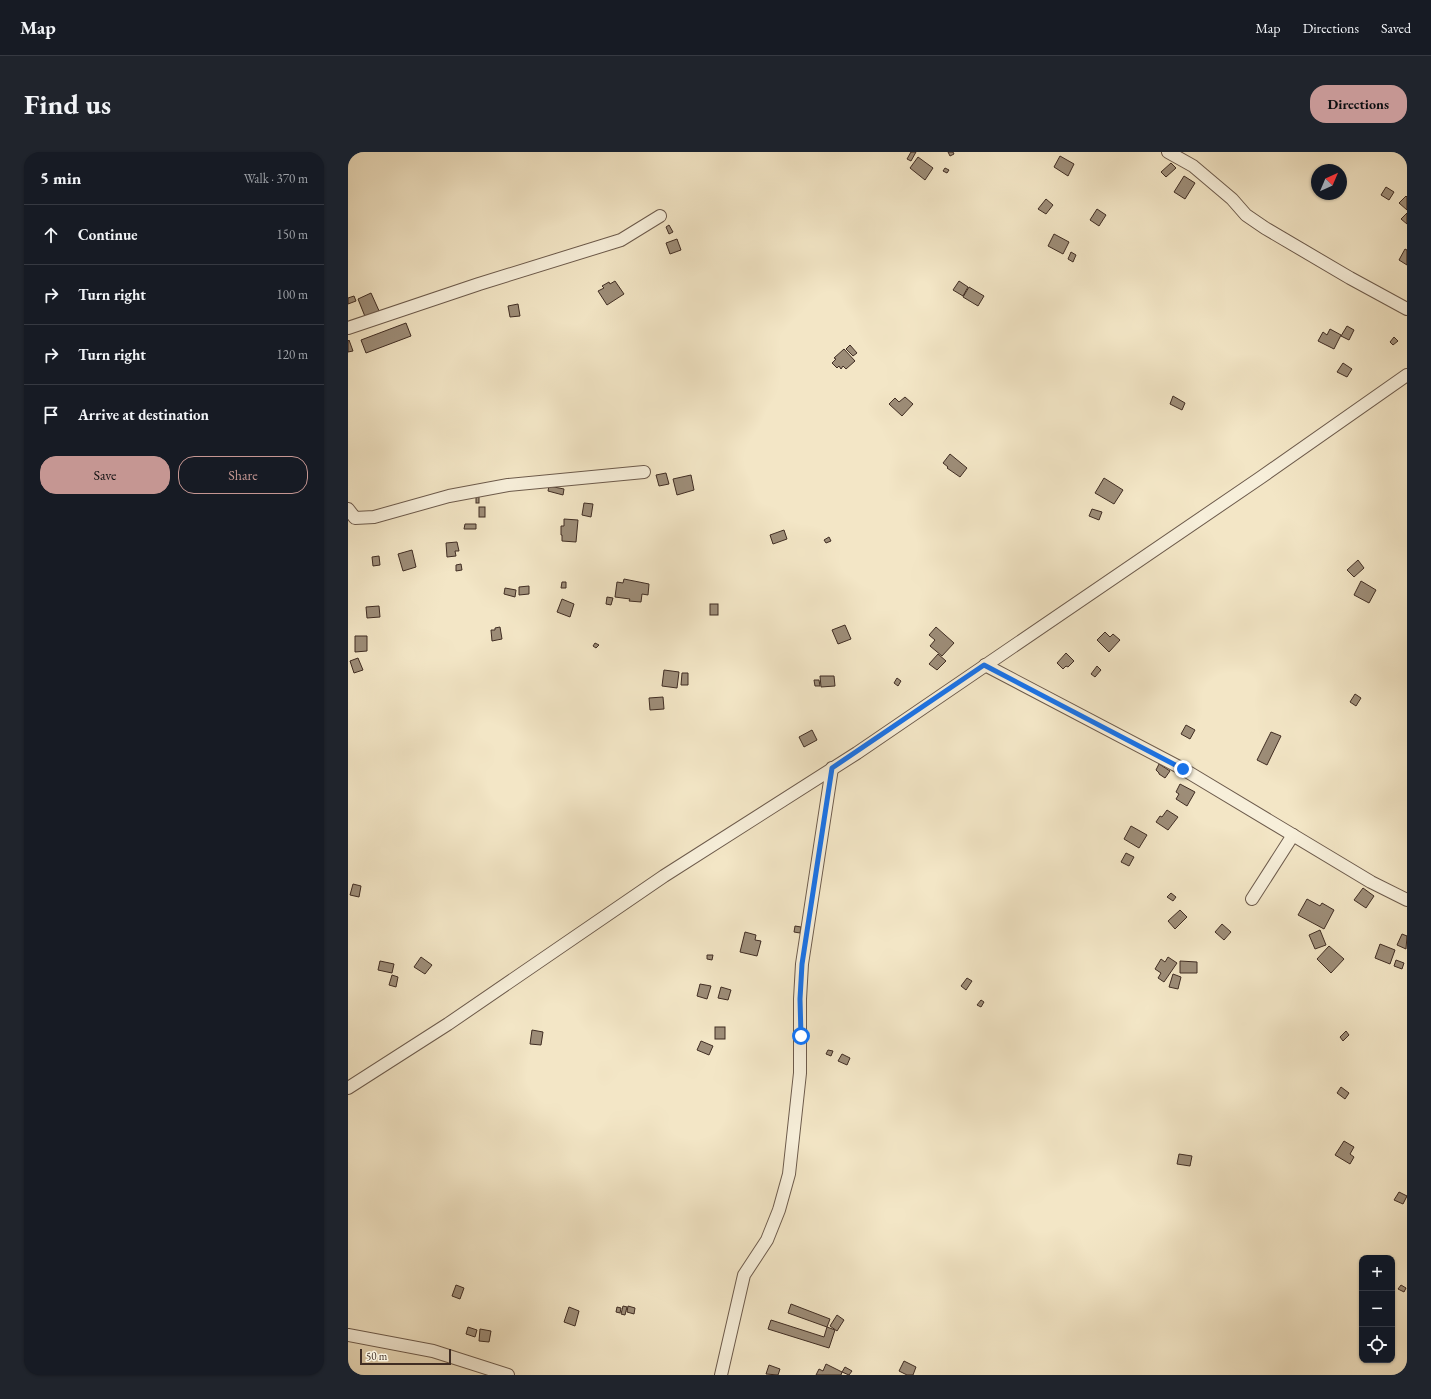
<!DOCTYPE html>
<html lang="en">
<head>
<meta charset="utf-8">
<style>
	:root { --surface:#171b24; --page:#20242c; --text:#f1f3f6; --muted:#9ea1a6; --line:#363941; --accent:#c59692 }
	body { margin:0; font-family:"EB Garamond",serif; background:var(--page); color:var(--text) }
	.controls { position:absolute; right:12px; bottom:12px; display:grid; overflow:hidden; border-radius:8px; box-shadow:0 1px 3px #0004 }
	.controls button { width:36px; height:36px; display:grid; place-items:center; padding:0; border:0; border-bottom:1px solid var(--line); background:var(--surface); color:var(--text); font:20px sans-serif }
	.compass { position:absolute; left:963px; top:12px; width:36px; height:36px; border-radius:50%; background:var(--surface); box-shadow:0 1px 3px #0004; rotate:44deg }
	.scale { position:absolute; left:12px; bottom:10px; width:91px; box-sizing:border-box; padding-left:4px; border:2px solid #402d23; border-top:0; font-size:11px; line-height:14px; white-space:nowrap; color:#402d23; -webkit-text-stroke:3px #f7efda; paint-order:stroke }
	.stop { position:absolute; width:12px; height:12px; margin:-9px; border:3px solid #1a73e8; border-radius:50%; background:#fff }
	.stop.end { background:#1a73e8; border-color:#fff; box-shadow:0 1px 4px #0008 }
	.list { margin:0; padding:0; list-style:none }
	h2 { display:flex; justify-content:space-between; align-items:center; height:52px; margin:0; padding:0 16px; font-size:17px }
	h2 small { font-size:13px; font-weight:400; color:var(--muted) }
	.list li { display:grid; grid-template-columns:26px 1fr auto; gap:12px; align-items:center; box-sizing:border-box; height:60px; padding:0 16px; border-top:1px solid var(--line) }
	.list b { display:block; font-size:15px; white-space:nowrap }
	.list em { font-size:13px; font-style:normal; color:var(--muted) }
	.actions { display:flex; gap:8px; padding:12px 16px }
	.actions a { flex:1; padding:9px 0; border:1px solid var(--accent); border-radius:16px; text-align:center; font-size:14px; color:var(--accent) }
	.actions .main { background:var(--accent); color:#111 }
	.icon { flex:none; width:22px; height:22px; fill:none; stroke:currentColor; stroke-width:2; stroke-linecap:round; stroke-linejoin:round }
	.map { position:relative; flex:none; width:1059px; height:1223px; overflow:hidden; border-radius:16px }
	header { display:flex; align-items:center; gap:24px; box-sizing:border-box; height:56px; padding:0 20px; background:var(--surface); border-bottom:1px solid var(--line) }
	header strong { font-size:19px }
	nav { display:flex; gap:22px; margin-inline-start:auto; font-size:14px }
	.intro { display:flex; align-items:center; justify-content:space-between; box-sizing:border-box; height:96px; padding:0 24px }
	h1 { margin:0; font-size:28px }
	.button { padding:10px 18px; border-radius:16px; background:var(--accent); color:#111; font-size:14px; font-weight:700 }
	main { display:flex; gap:24px; padding:0 24px }
	aside { flex:1; background:var(--surface); border-radius:16px; box-shadow:0 1px 3px #0004 }
	.map>svg:first-child { display:block }
	.building { fill:#9d8d78; stroke:#402d23 }
	.lines { fill:none; stroke-linecap:round; stroke-linejoin:round }
	.street-casing { stroke:#6d5b4c; stroke-width:14 }
	.street { stroke:#f7efda; stroke-width:12 }
	.route { stroke:#1a73e8; stroke-width:5 }
</style>
</head>
<body>
<header>
<strong>Map</strong>
<nav><a>Map</a><a>Directions</a><a>Saved</a></nav>
</header>
<div class="intro"><h1>Find us</h1><a class="button">Directions</a></div>
<main>
<aside>
<h2>5 min<small>Walk · 370 m</small></h2>
<ul class="list">
<li><svg class="icon" aria-label="ahead" viewBox="0 0 24 24"><path d="M12 20V5M6 11l6-6 6 6"/></svg><div><b>Continue</b></div><em>150 m</em></li>
<li><svg class="icon" aria-label="right" viewBox="0 0 24 24"><path d="M7 20v-9h11M14 6l5 5-5 5"/></svg><div><b>Turn right</b></div><em>100 m</em></li>
<li><svg class="icon" aria-label="right" viewBox="0 0 24 24"><path d="M7 20v-9h11M14 6l5 5-5 5"/></svg><div><b>Turn right</b></div><em>120 m</em></li>
<li><svg class="icon" aria-label="arrive" viewBox="0 0 24 24"><path d="M6 21V4h12l-3 4 3 4H6"/></svg><div><b>Arrive at destination</b></div></li>
</ul>
<div class="actions"><a class="main">Save</a><a>Share</a></div>
</aside>
<div class="map">
<svg width="1059" height="1223" viewBox="0 0 1059 1223">
	<rect width="100%" height="100%" fill="#f3e6c6"/>
	<filter id="stains"><feTurbulence type="fractalNoise" baseFrequency=".005" numOctaves="4"/><feColorMatrix values="0 0 0 0 .2 0 0 0 0 .09 0 0 0 0 .02 0 0 0 .5 -.17"/></filter>
	<radialGradient id="worn" r=".72"><stop offset=".6" stop-color="#630" stop-opacity="0"/><stop offset="1" stop-color="#630" stop-opacity=".3"/></radialGradient>
	<!-- building -->
	<g class="building">
		<polygon points="563,0 568,0 563,9 559,7"/>
		<polygon points="600,0 605,0 606,2 602,4"/>
		<polygon points="712,4 726,12 720,24 706,15"/>
		<polygon points="570,5 585,16 577,28 562,16"/>
		<polygon points="823,11 828,16 818,25 813,20"/>
		<polygon points="597,16 601,18 599,21 595,19"/>
		<polygon points="836,24 847,31 837,47 826,40"/>
		<polygon points="1038,35 1046,40 1041,48 1033,43"/>
		<polygon points="1058,44 1059,45 1059,58 1051,51"/>
		<polygon points="698,47 705,53 698,62 690,57"/>
		<polygon points="749,57 758,63 751,74 742,68"/>
		<polygon points="1059,61 1059,72 1053,67"/>
		<polygon points="321,73 325,80 321,82 318,75"/>
		<polygon points="706,82 721,90 715,102 700,94"/>
		<polygon points="329,87 333,98 322,102 318,91"/>
		<polygon points="1057,97 1059,98 1059,113 1051,108"/>
		<polygon points="723,100 728,103 725,110 720,107"/>
		<polygon points="267,129 276,142 259,153 250,139 256,136 254,134 261,130 262,132"/>
		<polygon points="611,129 620,135 615,144 605,138"/>
		<polygon points="621,135 636,144 630,154 615,145"/>
		<polygon points="23,141 32,161 18,167 10,147"/>
		<polygon points="6,144 8,149 0,152 0,146"/>
		<polygon points="170,152 172,164 162,165 160,154"/>
		<polygon points="58,171 63,184 18,201 13,188"/>
		<polygon points="999,174 1006,178 1001,188 993,184"/>
		<polygon points="982,177 993,183 986,197 970,189 975,180 979,183"/>
		<polygon points="1046,185 1050,189 1045,193 1042,190"/>
		<polygon points="1,188 5,199 0,200 0,189"/>
		<polygon points="502,193 509,201 505,204 498,197"/>
		<polygon points="496,197 507,209 498,217 495,214 493,217 491,214 489,216 484,211 488,207 486,206"/>
		<polygon points="995,211 1004,217 999,225 989,220"/>
		<polygon points="825,244 837,251 834,258 822,252"/>
		<polygon points="557,245 565,252 554,264 541,252 547,246 551,250"/>
		<polygon points="602,302 619,316 612,325 599,316 600,315 595,311"/>
		<polygon points="318,321 321,332 311,334 308,323"/>
		<polygon points="343,323 346,338 329,343 325,327"/>
		<polygon points="756,326 775,338 766,352 747,341"/>
		<polygon points="201,334 216,337 215,343 200,339"/>
		<rect x="128" y="344" width="3" height="7"/>
		<polygon points="236,351 245,352 243,365 234,363"/>
		<rect x="131" y="355" width="6" height="10"/>
		<polygon points="744,357 754,360 751,368 741,364"/>
		<polygon points="216,367 230,368 228,390 214,389 214,383 213,383 213,374 216,374"/>
		<polygon points="117,372 128,372 128,377 116,377"/>
		<polygon points="436,378 439,387 425,392 422,383"/>
		<polygon points="481,385 483,389 478,391 476,388"/>
		<polygon points="109,390 111,399 107,399 108,404 99,405 98,391"/>
		<polygon points="64,398 68,415 55,419 50,402"/>
		<polygon points="31,404 32,413 25,414 24,405"/>
		<polygon points="1010,408 1016,416 1006,425 999,418"/>
		<polygon points="113,412 114,418 108,419 108,413"/>
		<polygon points="276,427 301,432 300,443 294,442 293,450 281,449 282,447 267,445 269,430 275,431"/>
		<polygon points="1013,429 1028,438 1021,451 1006,443"/>
		<polygon points="214,430 218,430 218,436 213,436"/>
		<polygon points="181,434 181,442 171,443 171,435"/>
		<polygon points="157,436 168,438 167,445 156,442"/>
		<polygon points="259,445 265,446 263,453 258,452"/>
		<polygon points="214,447 226,452 222,465 209,460"/>
		<rect x="362" y="452" width="8" height="11"/>
		<polygon points="31,454 32,465 19,466 18,455"/>
		<polygon points="497,473 503,487 490,492 484,478"/>
		<polygon points="152,475 154,487 144,489 143,478 147,478 147,476"/>
		<polygon points="588,475 606,491 594,504 582,494 587,488 581,483"/>
		<polygon points="757,480 762,485 765,482 772,488 761,500 749,488"/>
		<polygon points="7,484 19,484 19,499 7,500"/>
		<polygon points="247,491 251,493 248,496 245,494"/>
		<polygon points="718,501 726,509 720,515 718,514 715,517 709,511"/>
		<polygon points="590,502 598,509 589,518 581,512"/>
		<polygon points="10,506 15,518 6,521 2,509"/>
		<polygon points="749,514 753,518 747,525 743,522"/>
		<polygon points="316,518 331,520 329,536 314,534"/>
		<polygon points="334,521 340,521 340,533 333,533"/>
		<polygon points="472,524 486,524 487,534 473,535"/>
		<polygon points="549,526 553,529 550,534 546,531"/>
		<polygon points="466,528 471,528 472,534 467,534"/>
		<polygon points="1007,542 1013,546 1008,554 1002,550"/>
		<polygon points="315,545 316,557 302,558 301,546"/>
		<polygon points="838,573 847,578 842,587 833,582"/>
		<polygon points="464,578 469,588 456,595 451,585"/>
		<polygon points="923,580 933,584 919,613 909,608"/>
		<polygon points="811,612 822,619 817,626 811,622 811,621 808,618"/>
		<polygon points="832,632 847,640 839,654 828,647 831,642 828,640"/>
		<polygon points="819,658 830,665 820,678 808,670 812,664 814,665"/>
		<polygon points="783,674 799,683 791,696 776,687"/>
		<polygon points="778,701 786,705 781,714 773,710"/>
		<polygon points="5,732 13,734 11,745 2,743"/>
		<polygon points="1015,736 1026,744 1018,756 1006,748"/>
		<polygon points="823,741 828,745 825,749 819,745"/>
		<polygon points="959,747 972,754 974,751 986,758 976,777 950,763"/>
		<polygon points="832,758 839,765 827,777 820,769"/>
		<polygon points="874,772 883,780 876,788 867,780"/>
		<polygon points="447,774 453,775 452,781 446,780"/>
		<polygon points="972,778 978,793 967,797 961,783"/>
		<polygon points="397,780 408,783 407,788 413,789 409,804 392,800"/>
		<polygon points="1054,782 1059,784 1058,797 1049,793"/>
		<polygon points="1032,792 1047,798 1042,812 1027,806"/>
		<polygon points="981,794 996,807 983,821 969,807"/>
		<polygon points="359,803 365,803 364,808 359,807"/>
		<polygon points="73,805 84,813 77,822 66,815"/>
		<polygon points="820,805 829,811 816,830 810,826 813,821 807,817 813,807 817,810"/>
		<polygon points="1048,808 1056,811 1054,817 1046,814"/>
		<polygon points="32,809 46,812 44,821 30,818"/>
		<polygon points="832,809 849,810 849,821 832,821"/>
		<polygon points="825,822 833,825 830,837 821,835"/>
		<polygon points="44,823 50,825 48,835 41,833"/>
		<polygon points="619,826 624,829 618,838 613,834"/>
		<polygon points="352,832 363,834 359,847 349,844"/>
		<polygon points="373,835 383,838 380,848 370,846"/>
		<polygon points="633,848 636,850 633,855 629,853"/>
		<rect x="367" y="875" width="10" height="12"/>
		<polygon points="184,878 195,880 193,893 182,892"/>
		<polygon points="998,879 1001,883 995,889 992,885"/>
		<polygon points="353,889 365,894 361,903 349,898"/>
		<polygon points="480,898 485,899 483,904 478,902"/>
		<polygon points="494,902 502,906 499,913 490,909"/>
		<polygon points="993,935 1001,941 997,947 989,941"/>
		<polygon points="996,989 1006,995 1002,1002 1006,1005 1002,1012 987,1003"/>
		<polygon points="831,1002 844,1004 842,1014 829,1012"/>
		<polygon points="1051,1040 1059,1044 1055,1052 1046,1048"/>
		<polygon points="108,1133 116,1136 112,1147 104,1144"/>
		<polygon points="1053,1133 1058,1136 1056,1140 1050,1137"/>
		<polygon points="443,1152 482,1167 479,1175 440,1161"/>
		<polygon points="275,1154 279,1155 277,1163 273,1162"/>
		<polygon points="280,1154 287,1156 286,1162 279,1160"/>
		<polygon points="221,1155 231,1159 227,1174 216,1170"/>
		<polygon points="269,1155 273,1156 272,1161 268,1160"/>
		<polygon points="489,1163 496,1168 489,1179 482,1174"/>
		<polygon points="423,1168 476,1185 479,1175 487,1178 481,1196 420,1177"/>
		<polygon points="120,1175 129,1178 127,1185 118,1182"/>
		<polygon points="132,1177 143,1179 141,1190 131,1189"/>
		<polygon points="556,1209 568,1215 565,1223 559,1223 551,1219"/>
		<polygon points="478,1212 494,1220 493,1223 468,1223 471,1217 475,1219"/>
		<polygon points="421,1213 432,1217 430,1223 418,1222"/>
		<polygon points="497,1215 504,1219 501,1223 494,1220"/>
	</g>
	<g class="lines">
		<defs>
			<g id="street">
				<polyline points="820,0 845,14 884,47 898,63 917,76 1002,126 1059,157"/>
				<polyline points="0,176 131,132 273,88 312,64"/>
				<polyline points="0,357 7,366 26,365 101,344 160,333 296,320"/>
				<polyline points="637,513 835,617 1023,730 1059,748"/>
				<polyline points="904,747 945,683"/>
				<polyline points="0,936 100,872 316,724 509,601 912,326 1059,223"/>
				<polyline points="0,1183 85,1199 160,1223"/>
				<polyline points="373,1223 396,1123 419,1088 431,1058 441,1022 452,921 452,847 454,812 484,616"/>
			</g>
		</defs>
		<!-- street casing -->
		<use href="#street" class="street-casing"/>
		<!-- street -->
		<use href="#street" class="street"/>
	</g>
	<g class="lines">
		<!-- route -->
		<polyline class="route" points="453,884 452,847 454,812 484,616 636,513 835,617"/>
	</g>
	<rect width="100%" height="100%" filter="url(#stains)"/>
	<rect width="100%" height="100%" fill="url(#worn)"/>
</svg>
<div class="controls">
<button>+</button>
<button>−</button>
<button><svg class="icon" aria-label="locate" viewBox="0 0 24 24"><circle cx="12" cy="12" r="6"/><path d="M12 2v4M12 18v4M2 12h4M18 12h4"/></svg></button>
</div>
<svg class="compass" viewBox="-18 -18 36 36"><path d="M0-13l5 13h-10z" fill="#e53935"/><path d="M0 13l5-13h-10z" fill="#9ea1a6"/></svg>
<div class="scale">50 m</div>
<div class="stop" style="left:453px;top:884px"></div>
<div class="stop end" style="left:835px;top:617px"></div>
</div>
</main>
</body>
</html>
